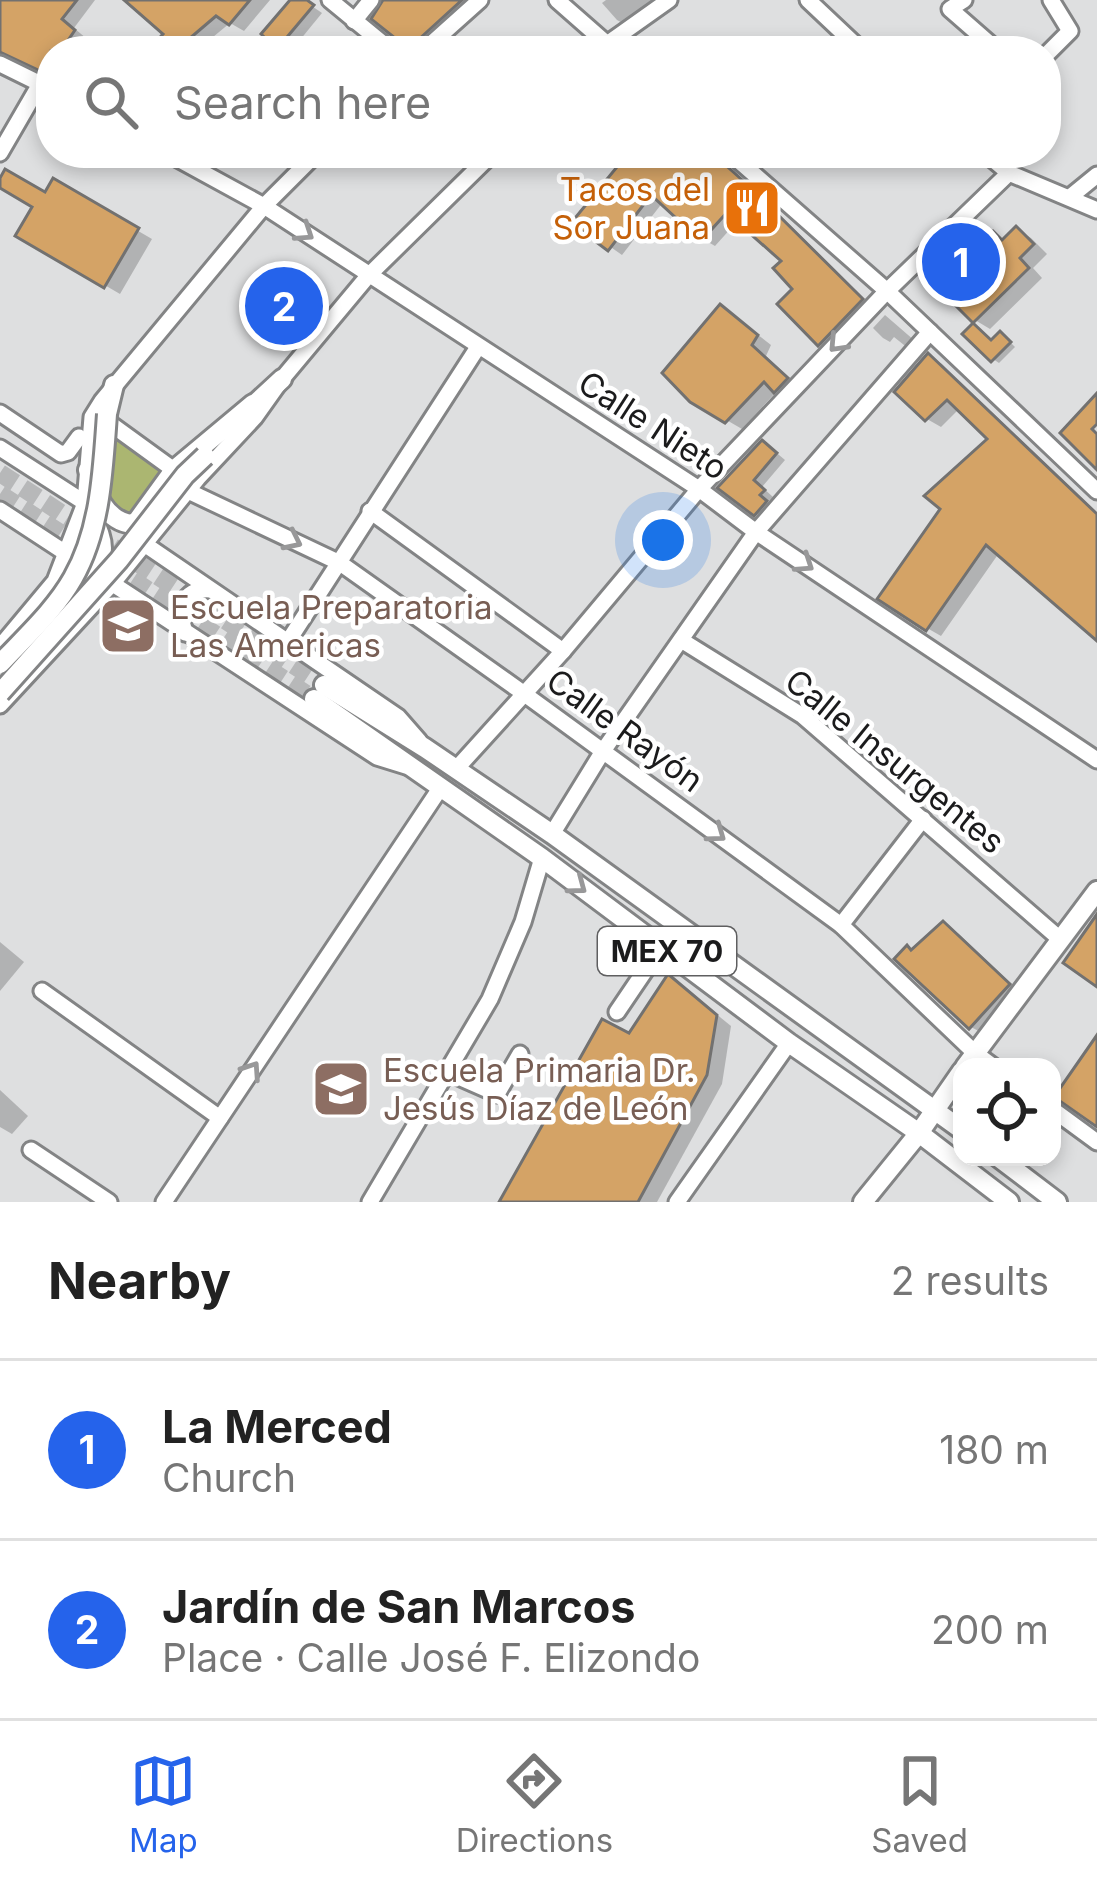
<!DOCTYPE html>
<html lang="en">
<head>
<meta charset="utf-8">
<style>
	:root { --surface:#fff; --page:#f6f6f6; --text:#222; --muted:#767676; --line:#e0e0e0; --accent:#2563eb }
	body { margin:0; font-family:Inter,sans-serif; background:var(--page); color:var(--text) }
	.controls { position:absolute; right:36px; bottom:36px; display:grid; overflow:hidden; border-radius:24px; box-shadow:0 6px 18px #0003 }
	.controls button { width:108px; height:108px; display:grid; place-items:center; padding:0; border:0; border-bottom:3px solid var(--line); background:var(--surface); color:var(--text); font:60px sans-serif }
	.you { position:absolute; left:663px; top:540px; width:42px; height:42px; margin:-30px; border:9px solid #fff; border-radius:50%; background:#1a73e8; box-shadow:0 0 0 18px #1a73e833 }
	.badge { display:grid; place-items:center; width:78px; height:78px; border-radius:50%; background:var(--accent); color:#fff; font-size:39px; font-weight:700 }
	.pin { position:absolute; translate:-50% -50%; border:6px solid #fff; box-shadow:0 3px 12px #0006 }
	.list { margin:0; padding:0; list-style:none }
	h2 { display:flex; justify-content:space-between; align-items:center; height:156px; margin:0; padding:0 48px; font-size:51px }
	h2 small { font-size:39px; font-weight:400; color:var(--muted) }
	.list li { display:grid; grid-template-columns:78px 1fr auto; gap:36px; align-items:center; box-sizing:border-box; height:180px; padding:0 48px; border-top:3px solid var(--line) }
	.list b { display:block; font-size:45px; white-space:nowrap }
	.list p { margin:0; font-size:39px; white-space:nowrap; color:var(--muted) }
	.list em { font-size:39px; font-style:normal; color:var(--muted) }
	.icon { flex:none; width:66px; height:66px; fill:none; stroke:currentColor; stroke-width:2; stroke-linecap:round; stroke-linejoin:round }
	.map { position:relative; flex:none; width:1097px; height:1202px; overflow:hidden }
	.search { position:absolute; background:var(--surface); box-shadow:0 6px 18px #0003; left:36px; right:36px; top:36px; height:132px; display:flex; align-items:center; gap:30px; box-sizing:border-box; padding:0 42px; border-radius:48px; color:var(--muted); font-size:45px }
	.sheet { height:516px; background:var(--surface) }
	nav { display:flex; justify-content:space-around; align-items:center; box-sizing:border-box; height:168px; border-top:3px solid var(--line); background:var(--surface); font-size:33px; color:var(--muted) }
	nav a { display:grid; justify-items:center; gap:6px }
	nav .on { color:var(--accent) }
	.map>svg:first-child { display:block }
	.green { fill:#abb671 }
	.shadow { fill:#0003 }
	.building { fill:#d4a366; stroke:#727170; stroke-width:3 }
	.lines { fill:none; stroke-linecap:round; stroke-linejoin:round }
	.major-tunnel { stroke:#b7b8b9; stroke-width:18; stroke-dasharray:18 9; stroke-linecap:butt }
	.minor-casing { stroke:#838485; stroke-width:21 }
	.major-casing { stroke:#838485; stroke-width:24 }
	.minor { stroke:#fff; stroke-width:15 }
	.major { stroke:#fff; stroke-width:18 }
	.major-bridge-casing { stroke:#838485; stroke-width:24; stroke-linecap:butt }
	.major-bridge { stroke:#fff; stroke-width:18 }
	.oneway { stroke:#989899 }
	.labels { text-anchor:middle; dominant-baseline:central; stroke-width:9; stroke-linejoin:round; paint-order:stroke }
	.shield { fill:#fff; stroke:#5f5f60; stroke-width:3 }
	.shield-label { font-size:30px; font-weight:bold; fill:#1b1b1c }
	.food-label { font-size:33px; fill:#c56008; stroke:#fff; text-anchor:end }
	.street-label { font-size:33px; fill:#1b1b1c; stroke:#fff }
	.education-label { font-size:33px; fill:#785e54; stroke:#fff; text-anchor:start }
</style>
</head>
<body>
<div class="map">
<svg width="1097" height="1202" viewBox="0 0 1097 1202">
	<rect width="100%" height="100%" fill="#dedfe0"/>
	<!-- green -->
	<polygon class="green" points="111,418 174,465 127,520 105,504"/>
	<!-- shadow -->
	<g class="shadow">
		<polygon points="0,0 95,0 74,28 87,39 81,49 83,51 51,51 51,74 22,59 9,60 0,56"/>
		<polygon points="129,0 270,0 244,31 230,23 196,51 151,51 167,33"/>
		<polygon points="294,0 303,0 322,13 291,51 286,51 279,46"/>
		<polygon points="386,0 477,0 421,51 406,51"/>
		<polygon points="606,0 667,0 628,26 617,20 602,3"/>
		<polygon points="344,37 355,43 364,51 332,51"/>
		<polygon points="46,103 51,103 51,123 39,115"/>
		<polygon points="606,153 713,153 760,196 715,246 703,239 663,202 622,255 575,222 621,166"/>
		<polygon points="54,182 152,239 120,294 19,235 36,206 0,185 46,196"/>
		<polygon points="768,208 778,213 871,306 829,350 820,344 785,261"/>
		<polygon points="1016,229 1031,238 1047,254 1033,268 1042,278 990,329 975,320 954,248 970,257 993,234 1005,241"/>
		<polygon points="885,315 915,341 909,349 894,337 890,342 883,338 873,328"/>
		<polygon points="735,317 771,345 766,356 801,388 791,399 777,391 742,429 692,400"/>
		<polygon points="1007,339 1015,347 999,363 993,359 993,343"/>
		<polygon points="929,356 942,364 1097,513 1097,634 999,553 941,636 927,628 991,439 960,408 941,427 927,419"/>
		<polygon points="772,449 785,460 762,487 773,497 767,502 775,508 765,519 721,487"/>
		<polygon points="944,925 959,934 1023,995 986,1035 971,1027 898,959 913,952"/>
		<polygon points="0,942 24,962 0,991"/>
		<polygon points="683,987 731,1026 722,1084 657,1202 502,1202 630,1037"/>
		<polygon points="0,1090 28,1116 12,1134 0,1127"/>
	</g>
	<!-- building -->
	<g class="building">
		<polygon points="0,0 77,0 62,19 75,30 69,39 79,51 51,51 51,76 0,52"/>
		<polygon points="124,0 250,0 229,25 216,16 175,51 147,51 163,34"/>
		<polygon points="290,0 307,0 314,5 277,49 261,34"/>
		<polygon points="383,0 462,0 406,51 400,42 371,19"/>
		<polygon points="601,153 712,153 750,187 701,241 651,195 608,251 571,223 617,167"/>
		<polygon points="5,169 45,192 53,178 139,228 104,288 15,236 32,207 0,188 0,178"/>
		<polygon points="767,204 863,299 818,346 777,304 792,289 773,268 781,261 745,229"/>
		<polygon points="1016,226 1034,244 1020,258 1029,268 973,323 924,274 954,244 966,257 993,231 1002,240"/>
		<polygon points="720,304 758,335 752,345 788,378 774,393 764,382 725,423 690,402 662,373"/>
		<polygon points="973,323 991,340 1000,331 1011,342 991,362 962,334"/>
		<polygon points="928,353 1097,514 1097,641 986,545 926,631 877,599 940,509 924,496 987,439 947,400 925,421 894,392"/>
		<polygon points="1097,393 1097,424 1092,429 1097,434 1097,470 1060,433"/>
		<polygon points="762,440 777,453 754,480 765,490 760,495 767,501 754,516 717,488"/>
		<polygon points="1097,914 1097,987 1063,963"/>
		<polygon points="943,921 1010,984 969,1029 894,959 907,945 911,950"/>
		<polygon points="668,974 717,1015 707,1075 638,1202 499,1202 602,1019 629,1033"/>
		<polygon points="1097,1035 1097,1127 1054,1097"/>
	</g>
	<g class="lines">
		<!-- major-tunnel -->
		<g class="major-tunnel">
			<polyline points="0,473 324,685"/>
			<polyline points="0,494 82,547"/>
			<polyline points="110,565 314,699"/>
		</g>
		<defs>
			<g id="minor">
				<polyline points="330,0 392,51"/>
				<polyline points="557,0 615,51"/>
				<polyline points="808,0 862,51"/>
				<polyline points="964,0 950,9 998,51"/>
				<polyline points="354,21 371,0"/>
				<polyline points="423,51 480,0"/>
				<polyline points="597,51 669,0"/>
				<polyline points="1046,55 1070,31 1051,0"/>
				<polyline points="0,64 51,89"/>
				<polyline points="0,153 40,84"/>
				<polyline points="167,153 264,206 699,489 756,532 1097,760"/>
				<polyline points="730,153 887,291 1097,491"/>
				<polyline points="985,153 1009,173 1097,210"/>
				<polyline points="1070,197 1097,175"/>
				<polyline points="0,413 61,454 68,452 79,437"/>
				<polyline points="112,425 174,470"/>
				<polyline points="0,448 93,508"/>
				<polyline points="188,491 340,563 519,690 841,925 975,1053 994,1067"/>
				<polyline points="0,510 377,757 406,766"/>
				<polyline points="370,511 563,651"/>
				<polyline points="137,539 398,717 419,741"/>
				<path d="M76 601C95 564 117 559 93 516"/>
				<path d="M185 633C178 610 182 588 210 590"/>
				<polyline points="681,640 803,716 1061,940"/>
				<polyline points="287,643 478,347"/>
				<polyline points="0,647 55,581 85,503 92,417 102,401 264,206 317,153"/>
				<polyline points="0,705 112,584 198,478 255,417 282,379 368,276 493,153"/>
				<polyline points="457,768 563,651 699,489 887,291 1009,173"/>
				<polyline points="552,834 603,751 756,532 930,332"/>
				<polyline points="841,925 923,819"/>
				<polyline points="42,991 220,1118"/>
				<polyline points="617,1012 661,947"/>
				<polyline points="447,1072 497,1094 520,1054"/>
				<polyline points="1052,1109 1097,1142"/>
				<polyline points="31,1150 109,1202"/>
				<polyline points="164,1202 441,787"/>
				<polyline points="370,1202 490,999 523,922 542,858"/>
				<polyline points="677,1202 789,1043"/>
			</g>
			<g id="major">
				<polyline points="245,413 282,379"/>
				<polyline points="107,414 114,385"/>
				<path d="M88 470C95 493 105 521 132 524L137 521 174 470 253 404"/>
				<polyline points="324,685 425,748 552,834 962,1130"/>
				<polyline points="314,699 542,858 789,1043 919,1133 1009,1202"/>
				<polyline points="965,1067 1097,891"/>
				<polyline points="998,1157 1057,1202"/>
				<polyline points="863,1202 919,1133 962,1071"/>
			</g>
		</defs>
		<!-- minor casing -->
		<use href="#minor" class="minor-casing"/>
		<!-- major casing -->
		<use href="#major" class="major-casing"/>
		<!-- minor -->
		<use href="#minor" class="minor"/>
		<!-- major -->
		<use href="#major" class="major"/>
		<defs>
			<g id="major-bridge">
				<path d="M0 664C25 637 55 610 73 578 101 529 103 469 107 414"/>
				<polyline points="0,693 119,560 185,475 205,456"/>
			</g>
		</defs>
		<!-- major-bridge casing -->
		<use href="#major-bridge" class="major-bridge-casing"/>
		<!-- major-bridge -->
		<use href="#major-bridge" class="major-bridge"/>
	</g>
	<!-- one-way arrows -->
	<defs><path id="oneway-chevron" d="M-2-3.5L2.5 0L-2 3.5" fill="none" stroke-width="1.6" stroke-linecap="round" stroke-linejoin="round" transform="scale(3)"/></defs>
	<g class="oneway">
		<use href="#oneway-chevron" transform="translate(305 233) rotate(34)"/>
		<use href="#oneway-chevron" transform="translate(837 344) rotate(133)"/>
		<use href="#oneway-chevron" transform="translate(293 541) rotate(26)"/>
		<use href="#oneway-chevron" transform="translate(805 564) rotate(34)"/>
		<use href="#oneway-chevron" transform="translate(717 834) rotate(36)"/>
		<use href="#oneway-chevron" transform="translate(578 886) rotate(37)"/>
		<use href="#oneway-chevron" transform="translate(252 1070) rotate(-56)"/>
	</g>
	<!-- icons -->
	<defs>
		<symbol id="restaurant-square" viewBox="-11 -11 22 22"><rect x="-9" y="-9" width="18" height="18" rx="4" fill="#e8710a" stroke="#fff"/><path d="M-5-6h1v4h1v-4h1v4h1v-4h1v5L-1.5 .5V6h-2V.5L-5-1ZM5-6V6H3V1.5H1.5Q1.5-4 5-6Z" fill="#fff"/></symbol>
		<symbol id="university-square" viewBox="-11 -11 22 22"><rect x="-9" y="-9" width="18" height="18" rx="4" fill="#8d6e63" stroke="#fff"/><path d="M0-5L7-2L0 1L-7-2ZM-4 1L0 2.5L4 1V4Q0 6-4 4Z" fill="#fff"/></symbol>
		<symbol id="school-square" viewBox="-11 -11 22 22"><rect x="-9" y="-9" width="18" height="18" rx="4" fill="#8d6e63" stroke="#fff"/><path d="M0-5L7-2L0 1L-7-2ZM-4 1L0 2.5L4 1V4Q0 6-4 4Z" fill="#fff"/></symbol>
	</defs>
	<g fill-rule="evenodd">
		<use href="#restaurant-square" x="719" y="175" width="66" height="66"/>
		<use href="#university-square" x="95" y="593" width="66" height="66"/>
		<use href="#school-square" x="308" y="1056" width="66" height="66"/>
	</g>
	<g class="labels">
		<!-- shield labels -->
		<rect class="shield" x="598" y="927" width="138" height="48" rx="9"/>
		<g class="shield-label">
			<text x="667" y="951">MEX 70</text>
		</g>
		<!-- food labels -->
		<g class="food-label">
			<text x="710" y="189">Tacos del<tspan x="710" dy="38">Sor Juana</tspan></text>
		</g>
		<!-- street labels -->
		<g class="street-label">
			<text transform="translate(653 425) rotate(33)">Calle Nieto</text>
			<text transform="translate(625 730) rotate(36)">Calle Rayón</text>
			<text transform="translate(895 761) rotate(39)">Calle Insurgentes</text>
		</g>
		<!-- education labels -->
		<g class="education-label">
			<text x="170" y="607">Escuela Preparatoria<tspan x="170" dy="38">Las Americas</tspan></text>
			<text x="383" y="1070">Escuela Primaria Dr.<tspan x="383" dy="38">Jesús Díaz de León</tspan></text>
		</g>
	</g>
</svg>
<div class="controls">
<button><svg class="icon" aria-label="locate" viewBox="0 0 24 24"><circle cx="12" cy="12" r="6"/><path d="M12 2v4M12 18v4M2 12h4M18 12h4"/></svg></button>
</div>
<div class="you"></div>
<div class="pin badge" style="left:961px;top:262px">1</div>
<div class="pin badge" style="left:284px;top:306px">2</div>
<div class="search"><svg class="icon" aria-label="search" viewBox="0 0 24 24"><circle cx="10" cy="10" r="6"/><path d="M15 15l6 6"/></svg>Search here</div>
</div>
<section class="sheet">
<h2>Nearby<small>2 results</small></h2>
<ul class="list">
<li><span class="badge">1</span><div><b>La Merced</b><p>Church</p></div><em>180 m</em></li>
<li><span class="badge">2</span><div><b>Jardín de San Marcos</b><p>Place · Calle José F. Elizondo</p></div><em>200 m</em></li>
</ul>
</section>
<nav>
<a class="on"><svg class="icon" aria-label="map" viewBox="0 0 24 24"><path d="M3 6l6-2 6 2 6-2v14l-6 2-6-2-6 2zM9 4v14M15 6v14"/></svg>Map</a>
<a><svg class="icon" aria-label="directions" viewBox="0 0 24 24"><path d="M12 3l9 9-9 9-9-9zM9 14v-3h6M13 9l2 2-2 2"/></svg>Directions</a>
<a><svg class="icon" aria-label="saved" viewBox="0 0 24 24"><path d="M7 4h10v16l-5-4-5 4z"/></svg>Saved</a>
</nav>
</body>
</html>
